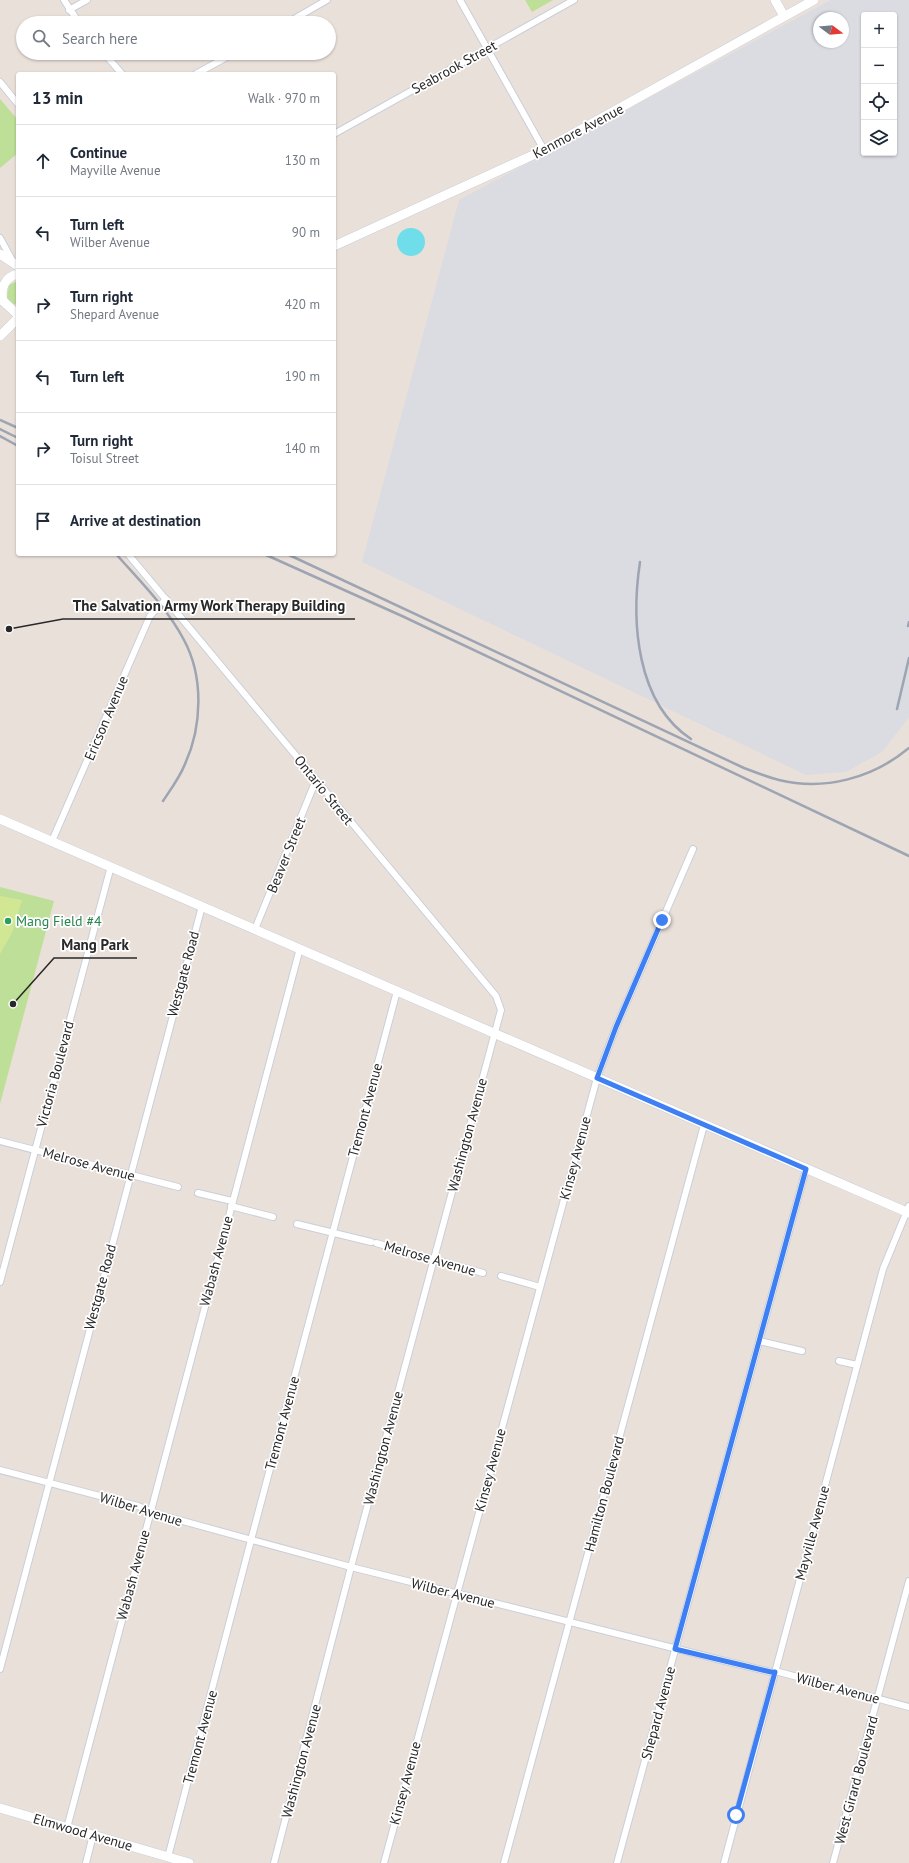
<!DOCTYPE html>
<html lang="en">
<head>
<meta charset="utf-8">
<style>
	:root { --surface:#fff; --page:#f6f6f7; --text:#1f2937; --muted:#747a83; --line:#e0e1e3 }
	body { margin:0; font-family:"PT Sans",sans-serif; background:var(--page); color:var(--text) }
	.controls { position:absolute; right:12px; top:12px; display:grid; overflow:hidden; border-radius:4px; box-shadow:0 1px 3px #0004 }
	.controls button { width:36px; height:36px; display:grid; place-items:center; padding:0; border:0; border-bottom:1px solid var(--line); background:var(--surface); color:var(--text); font:20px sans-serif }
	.compass { position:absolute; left:813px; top:12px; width:36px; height:36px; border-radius:50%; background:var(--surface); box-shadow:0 1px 3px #0004; rotate:106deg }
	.stop { position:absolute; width:12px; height:12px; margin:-9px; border:3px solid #3e7ff3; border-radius:50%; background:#fff }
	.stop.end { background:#3e7ff3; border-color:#fff; box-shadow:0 1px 4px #0008 }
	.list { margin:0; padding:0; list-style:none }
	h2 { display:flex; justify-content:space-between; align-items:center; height:52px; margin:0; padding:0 16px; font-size:17px }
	h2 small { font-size:13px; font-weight:400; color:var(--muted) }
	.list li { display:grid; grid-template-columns:26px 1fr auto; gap:12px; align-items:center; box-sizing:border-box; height:72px; padding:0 16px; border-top:1px solid var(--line) }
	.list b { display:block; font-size:15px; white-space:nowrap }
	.list p { margin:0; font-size:13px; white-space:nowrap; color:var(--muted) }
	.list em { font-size:13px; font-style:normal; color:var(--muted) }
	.icon { flex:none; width:22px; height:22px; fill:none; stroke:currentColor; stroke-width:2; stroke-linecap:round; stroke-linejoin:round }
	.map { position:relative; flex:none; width:909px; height:1863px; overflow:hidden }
	.search { position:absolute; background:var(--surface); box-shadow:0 1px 3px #0004; left:16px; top:16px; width:320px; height:44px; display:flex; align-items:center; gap:10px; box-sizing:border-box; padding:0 14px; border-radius:22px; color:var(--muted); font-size:15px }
	.panel { position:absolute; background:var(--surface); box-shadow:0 1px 3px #0004; left:16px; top:72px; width:320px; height:484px; border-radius:4px }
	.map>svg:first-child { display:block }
	.industrial { fill:#dbdbe2; fill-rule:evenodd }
	.green { fill:#bddf98 }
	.pitch { fill:#d2e793 }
	.water { fill:#6fdeea }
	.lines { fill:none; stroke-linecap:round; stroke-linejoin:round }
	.street-casing { stroke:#c8cfda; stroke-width:8 }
	.secondary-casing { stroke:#c8cfda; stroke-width:10 }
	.street { stroke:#fff; stroke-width:6 }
	.secondary { stroke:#fff; stroke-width:9 }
	.rail { stroke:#9da4b2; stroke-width:2.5 }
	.route { stroke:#3e7ff3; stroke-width:5 }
	.leisure-dot { fill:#2e9e5b; stroke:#fff; stroke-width:1.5 }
	.labels { text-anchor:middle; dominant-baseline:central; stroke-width:3.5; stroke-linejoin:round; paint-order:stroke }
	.street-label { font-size:14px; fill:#282828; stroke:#fff }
	.leisure-label { font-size:14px; fill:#27864d; stroke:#fff; text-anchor:start }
	.leader { fill:none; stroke:#282828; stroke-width:1.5 }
	.callout-dot { fill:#282828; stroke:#fff; stroke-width:1.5 }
	.callout-label { font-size:15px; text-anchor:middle; font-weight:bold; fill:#282828; stroke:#fff; stroke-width:3.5; stroke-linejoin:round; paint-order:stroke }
</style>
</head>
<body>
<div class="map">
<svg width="909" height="1863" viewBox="0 0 909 1863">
	<rect width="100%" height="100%" fill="#eae0da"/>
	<!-- industrial -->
	<path class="industrial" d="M831 0H909V717L882 752 846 772 806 775 362 562 459 200ZM864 15H894V153H864ZM819 18H843V42H819Z"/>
	<!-- green -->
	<g class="green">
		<polygon points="525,0 553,0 532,12"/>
		<polygon points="0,99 18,120 18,153 0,168"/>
		<polygon points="18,281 18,305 11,303 7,297 9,285"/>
		<polygon points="0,887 54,901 0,1104"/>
	</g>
	<!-- pitch -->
	<polygon class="pitch" points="0,896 22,900 12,933 0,954"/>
	<!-- water -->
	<circle class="water" cx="411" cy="242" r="14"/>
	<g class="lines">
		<defs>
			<g id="street">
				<polyline points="64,0 79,23"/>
				<polyline points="460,0 544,150"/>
				<polyline points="69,10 87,0"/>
				<polyline points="287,23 327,0"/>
				<polyline points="104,53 122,74"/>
				<polyline points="196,74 234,53"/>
				<polyline points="0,82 18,104"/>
				<polyline points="334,134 574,0"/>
				<polyline points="0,238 13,262"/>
				<polyline points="128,554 496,996 501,1010 351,1567 274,1863"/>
				<polyline points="52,841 150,616 166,599"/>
				<polyline points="255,929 316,780"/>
				<polyline points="0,1141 178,1187"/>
				<polyline points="198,1193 232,1201"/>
				<polyline points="231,1206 273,1217"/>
				<polyline points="297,1224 371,1242"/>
				<polyline points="376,1243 483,1273"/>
				<polyline points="501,1276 540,1287"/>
				<polyline points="0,1282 111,866"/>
				<polyline points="759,1341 802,1351"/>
				<polyline points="839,1361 857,1365"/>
				<polyline points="0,1470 138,1506 157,1514 351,1567 721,1660 771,1672 779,1672 909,1707"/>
				<polyline points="0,1669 202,906"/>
				<polyline points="67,1828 300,948"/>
				<polyline points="168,1857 251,1540 397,991"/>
				<polyline points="86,1863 93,1835"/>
				<polyline points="384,1863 597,1078 616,1027 693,849"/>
				<polyline points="504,1863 704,1125"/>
				<polyline points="617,1863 806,1169"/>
				<polyline points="724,1863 883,1269 909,1206"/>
				<polyline points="833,1863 909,1581"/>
			</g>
			<g id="secondary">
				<polyline points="775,0 784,16"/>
				<polyline points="334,246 544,150 814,0"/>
				<polyline points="0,254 18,266"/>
				<polyline points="0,298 18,315"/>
				<path d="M3 301C0 288 5 277 18 274"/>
				<polyline points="0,336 18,318"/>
				<polyline points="0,819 909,1213"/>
				<polyline points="0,1808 189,1863"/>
			</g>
		</defs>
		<!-- street casing -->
		<use href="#street" class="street-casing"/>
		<!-- secondary casing -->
		<use href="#secondary" class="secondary-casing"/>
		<!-- street -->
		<use href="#street" class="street"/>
		<!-- secondary -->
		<use href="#secondary" class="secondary"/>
		<!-- rail -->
		<g class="rail">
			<polyline points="0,420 18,428"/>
			<polyline points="0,429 18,438"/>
			<polyline points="0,436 18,446"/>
			<path d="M116 554C139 580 168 609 184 640 204 677 202 727 185 764 180 777 171 789 163 801"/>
			<polyline points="264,554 402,616 909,856"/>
			<path d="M287 554 744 768C755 772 767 777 779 780 825 791 873 778 909 748"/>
			<path d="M640 562C631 621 636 703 691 739"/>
			<polyline points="908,626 909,622"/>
			<polyline points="897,709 909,658"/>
		</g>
	</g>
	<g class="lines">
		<!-- route -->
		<polyline class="route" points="662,920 616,1027 597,1078 806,1169 675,1649 771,1672 775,1672 736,1815"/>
	</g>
	<!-- markers -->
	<circle class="leisure-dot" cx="8" cy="921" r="4"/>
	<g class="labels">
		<!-- street labels -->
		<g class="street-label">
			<text transform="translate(454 67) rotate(-29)">Seabrook Street</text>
			<text transform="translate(578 131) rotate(-28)">Kenmore Avenue</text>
			<text transform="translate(106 718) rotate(-67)">Ericson Avenue</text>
			<text transform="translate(324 790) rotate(51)">Ontario Street</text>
			<text transform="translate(286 855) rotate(-68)">Beaver Street</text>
			<text transform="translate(183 974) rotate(-75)">Westgate Road</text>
			<text transform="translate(55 1074) rotate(-75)">Victoria Boulevard</text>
			<text transform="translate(365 1110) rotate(-75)">Tremont Avenue</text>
			<text transform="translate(467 1135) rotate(-75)">Washington Avenue</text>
			<text transform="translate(575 1158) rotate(-75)">Kinsey Avenue</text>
			<text transform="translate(89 1164) rotate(15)">Melrose Avenue</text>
			<text transform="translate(430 1258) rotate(16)">Melrose Avenue</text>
			<text transform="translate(216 1261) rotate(-75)">Wabash Avenue</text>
			<text transform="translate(100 1287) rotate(-75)">Westgate Road</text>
			<text transform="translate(282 1423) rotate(-75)">Tremont Avenue</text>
			<text transform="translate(383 1448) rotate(-75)">Washington Avenue</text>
			<text transform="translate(490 1470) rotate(-75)">Kinsey Avenue</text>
			<text transform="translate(604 1494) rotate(-75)">Hamilton Boulevard</text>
			<text transform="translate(141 1509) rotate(17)">Wilber Avenue</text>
			<text transform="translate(812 1533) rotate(-75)">Mayville Avenue</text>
			<text transform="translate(133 1575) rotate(-75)">Wabash Avenue</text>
			<text transform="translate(453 1593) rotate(14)">Wilber Avenue</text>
			<text transform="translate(838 1688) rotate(15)">Wilber Avenue</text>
			<text transform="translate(658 1713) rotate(-75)">Shepard Avenue</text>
			<text transform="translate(200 1737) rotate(-75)">Tremont Avenue</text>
			<text transform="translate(301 1761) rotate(-75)">Washington Avenue</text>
			<text transform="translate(856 1780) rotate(-75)">West Girard Boulevard</text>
			<text transform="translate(405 1783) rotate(-75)">Kinsey Avenue</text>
			<text transform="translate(83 1832) rotate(16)">Elmwood Avenue</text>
		</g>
		<!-- leisure labels -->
		<g class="leisure-label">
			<text x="16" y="921">Mang Field #4</text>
		</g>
	</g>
	<!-- callouts -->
	<path class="leader" d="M9 629L63 619H355M13 1004L54 958H137"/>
	<g class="callout-dot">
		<circle cx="9" cy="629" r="4"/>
		<circle cx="13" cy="1004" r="4"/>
	</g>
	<g class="callout-label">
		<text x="209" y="611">The Salvation Army Work Therapy Building</text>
		<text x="95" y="950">Mang Park</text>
	</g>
</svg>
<div class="controls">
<button>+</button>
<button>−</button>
<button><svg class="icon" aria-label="locate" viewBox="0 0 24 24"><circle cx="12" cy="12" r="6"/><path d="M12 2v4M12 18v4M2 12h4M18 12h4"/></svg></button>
<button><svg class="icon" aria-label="layers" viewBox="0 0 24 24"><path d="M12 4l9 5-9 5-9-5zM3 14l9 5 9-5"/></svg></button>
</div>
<svg class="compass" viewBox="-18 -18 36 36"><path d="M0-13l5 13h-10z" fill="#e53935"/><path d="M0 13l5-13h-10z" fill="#747a83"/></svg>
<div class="stop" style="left:736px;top:1815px"></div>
<div class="stop end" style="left:662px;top:920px"></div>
<div class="search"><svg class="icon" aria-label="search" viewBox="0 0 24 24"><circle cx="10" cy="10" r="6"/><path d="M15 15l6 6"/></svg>Search here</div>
<section class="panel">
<h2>13 min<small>Walk · 970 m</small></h2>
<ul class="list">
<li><svg class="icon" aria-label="ahead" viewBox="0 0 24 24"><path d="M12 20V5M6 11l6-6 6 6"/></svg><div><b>Continue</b><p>Mayville Avenue</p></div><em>130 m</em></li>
<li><svg class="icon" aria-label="left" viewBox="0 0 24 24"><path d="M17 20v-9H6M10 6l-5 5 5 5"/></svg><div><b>Turn left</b><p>Wilber Avenue</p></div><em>90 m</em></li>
<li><svg class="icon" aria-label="right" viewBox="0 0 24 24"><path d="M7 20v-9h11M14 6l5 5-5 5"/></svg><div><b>Turn right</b><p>Shepard Avenue</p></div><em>420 m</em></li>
<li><svg class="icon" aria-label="left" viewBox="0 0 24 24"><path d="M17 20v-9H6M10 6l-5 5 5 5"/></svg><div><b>Turn left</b></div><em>190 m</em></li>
<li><svg class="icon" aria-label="right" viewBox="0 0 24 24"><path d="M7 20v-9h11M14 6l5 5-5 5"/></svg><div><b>Turn right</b><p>Toisul Street</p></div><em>140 m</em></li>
<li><svg class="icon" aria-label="arrive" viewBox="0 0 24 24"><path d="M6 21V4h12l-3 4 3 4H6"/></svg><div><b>Arrive at destination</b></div></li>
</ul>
</section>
</div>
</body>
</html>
